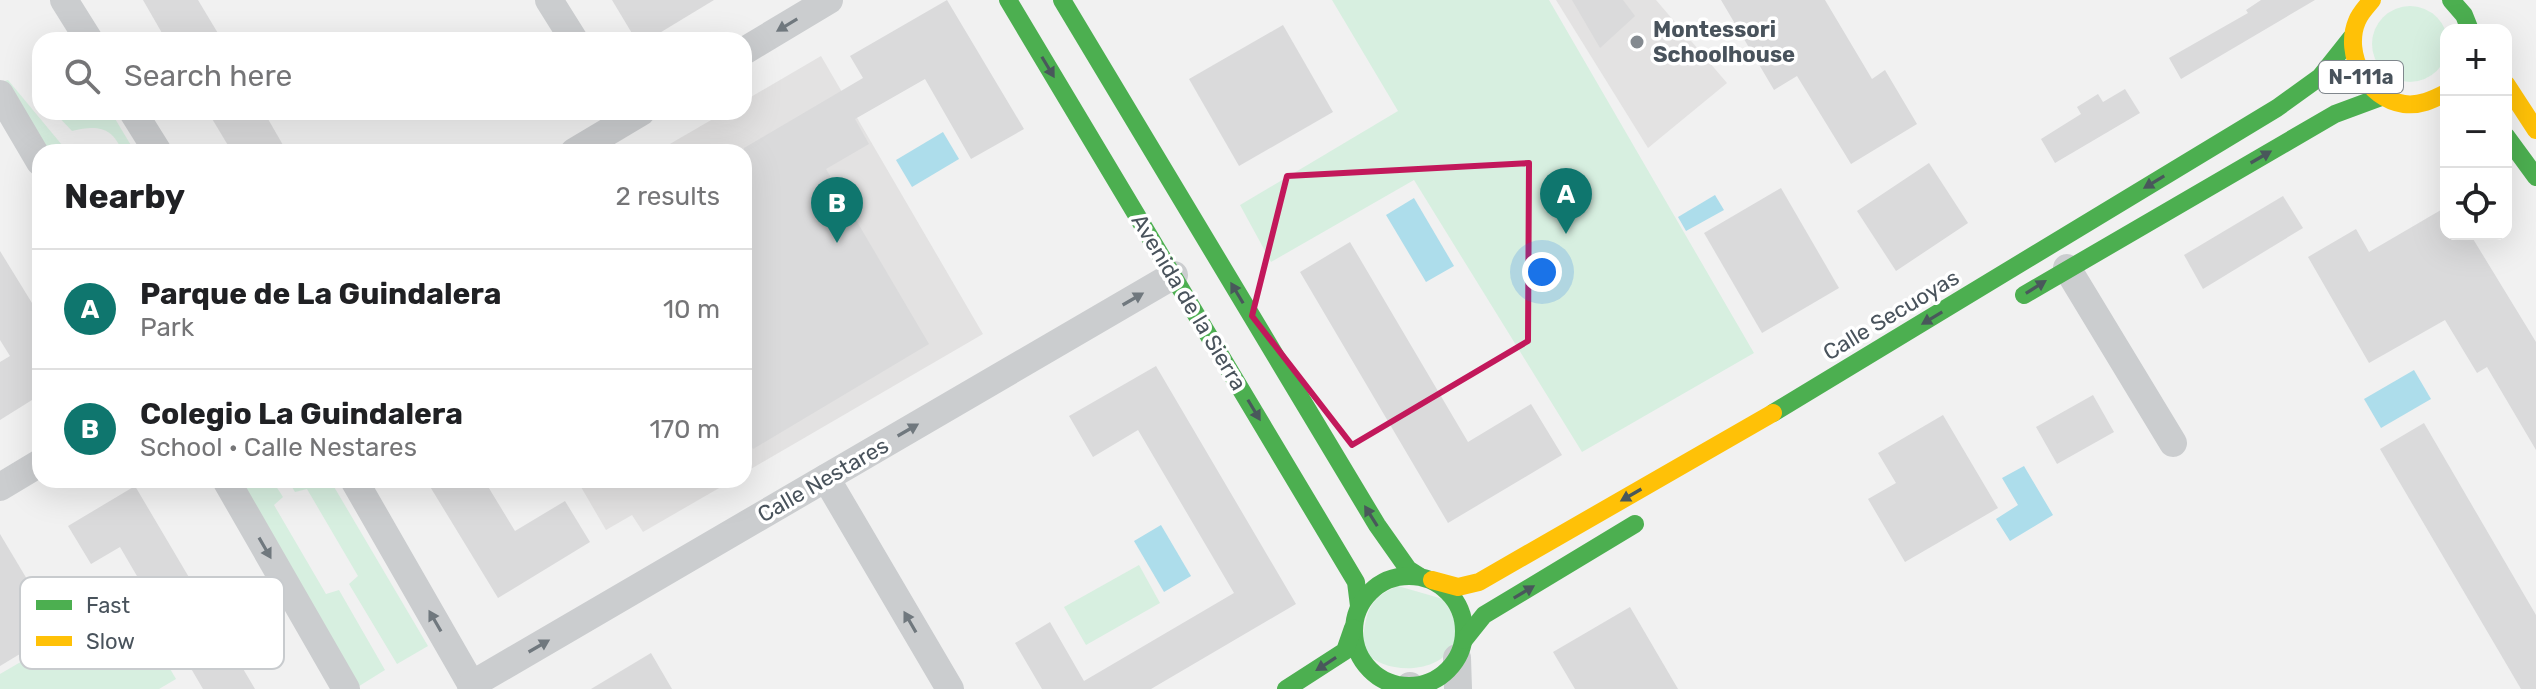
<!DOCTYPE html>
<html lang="en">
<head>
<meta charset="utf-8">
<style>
	:root { --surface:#fff; --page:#f6f6f6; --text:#202124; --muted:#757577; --line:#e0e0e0; --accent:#0f766e }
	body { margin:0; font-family:Rubik,sans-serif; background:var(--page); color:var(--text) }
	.controls { position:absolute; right:24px; top:24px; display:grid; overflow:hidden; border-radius:16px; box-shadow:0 8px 32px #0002 }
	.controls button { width:72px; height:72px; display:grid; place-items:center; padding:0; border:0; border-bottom:2px solid var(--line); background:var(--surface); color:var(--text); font:40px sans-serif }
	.you { position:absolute; left:1542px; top:272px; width:28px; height:28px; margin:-20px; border:6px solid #fff; border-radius:50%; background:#1a73e8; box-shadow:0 0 0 12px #1a73e833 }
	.badge { display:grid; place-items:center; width:52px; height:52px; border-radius:50%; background:var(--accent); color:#fff; font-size:26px; font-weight:700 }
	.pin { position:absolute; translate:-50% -66px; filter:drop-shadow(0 2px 4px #0008) }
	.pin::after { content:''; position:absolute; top:42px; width:28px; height:24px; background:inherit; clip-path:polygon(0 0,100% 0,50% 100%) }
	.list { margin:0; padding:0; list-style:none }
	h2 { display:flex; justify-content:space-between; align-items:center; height:104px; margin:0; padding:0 32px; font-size:34px }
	h2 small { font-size:26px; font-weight:400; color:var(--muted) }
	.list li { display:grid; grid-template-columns:52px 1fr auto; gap:24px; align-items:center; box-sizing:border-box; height:120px; padding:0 32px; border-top:2px solid var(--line) }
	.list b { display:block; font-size:30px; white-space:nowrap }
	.list p { margin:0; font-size:26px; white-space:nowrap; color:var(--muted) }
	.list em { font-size:26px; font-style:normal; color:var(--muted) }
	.icon { flex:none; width:44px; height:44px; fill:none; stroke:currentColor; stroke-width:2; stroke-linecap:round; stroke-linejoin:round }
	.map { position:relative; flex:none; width:2536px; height:689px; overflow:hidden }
	.search { position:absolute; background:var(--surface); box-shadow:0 8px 32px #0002; left:32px; top:32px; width:720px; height:88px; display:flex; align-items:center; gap:20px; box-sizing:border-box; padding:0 28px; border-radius:24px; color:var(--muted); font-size:30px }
	.panel { position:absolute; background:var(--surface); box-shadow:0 8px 32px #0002; left:32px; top:144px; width:720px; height:344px; border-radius:24px }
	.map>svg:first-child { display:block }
	.education { fill:#e3e2e2 }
	.green { fill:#d7efe0 }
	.water { fill:#adddeb }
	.building { fill:#dadadb }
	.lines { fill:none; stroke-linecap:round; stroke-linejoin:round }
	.street { stroke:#cbcdcf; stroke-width:28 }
	.fast { stroke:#4caf50; stroke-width:18 }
	.slow { stroke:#ffc107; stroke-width:18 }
	.oneway { fill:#70787e }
	.oneway2 { fill:#49585b }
	.marked { fill:none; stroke:#c2185b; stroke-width:6; stroke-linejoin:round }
	.poi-dot { fill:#848a90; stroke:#fff; stroke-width:3 }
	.labels { text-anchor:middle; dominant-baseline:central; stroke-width:7; stroke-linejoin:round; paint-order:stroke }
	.shield { fill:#fff; stroke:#80878d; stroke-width:2 }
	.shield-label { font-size:20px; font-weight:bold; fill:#49535c }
	.poi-label { font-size:22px; font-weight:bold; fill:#49535c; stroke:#fff; text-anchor:start }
	.street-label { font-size:22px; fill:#49535c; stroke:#fff }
	.key { fill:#fff; stroke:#c8cbce; stroke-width:2 }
	.key-label { font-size:22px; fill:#49535c }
</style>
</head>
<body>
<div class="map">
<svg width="2536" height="689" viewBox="0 0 2536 689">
	<rect width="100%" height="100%" fill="#f1f1f1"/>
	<!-- education -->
	<g class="education">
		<polygon points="1556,0 1656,0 1727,83 1648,148"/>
		<polygon points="821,56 983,334 744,473 744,152 656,152 725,112 744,112 744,101"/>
		<polygon points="577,480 733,480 643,532 632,515 606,530"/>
	</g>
	<!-- green -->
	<g class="green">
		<polygon points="1332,0 1549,0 1754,353 1582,452 1414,180 1271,262 1240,205 1398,111"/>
		<circle cx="2410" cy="44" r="38"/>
		<polygon points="8,80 62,145 61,152 40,152 1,82"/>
		<path d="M54 112H111L135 152H122C113 126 96 125 72 131Z"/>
		<polygon points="232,480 272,480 283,497 274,505 326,594 339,590 385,670 356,688"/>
		<polygon points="288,480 330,480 428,646 397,664 349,584 358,576 307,489 295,492"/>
		<polygon points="1139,565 1160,603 1086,645 1064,607"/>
		<path d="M1398 586 1443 599C1490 664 1396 689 1361 649 1367 617 1364 599 1398 586Z"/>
		<polygon points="129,599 176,679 159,689 0,689 0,674"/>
	</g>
	<!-- water -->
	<g class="water">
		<polygon points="943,132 959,159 912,187 896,160"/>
		<polygon points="1715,195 1724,210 1686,231 1678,217"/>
		<polygon points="1414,198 1454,266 1426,282 1386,215"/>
		<polygon points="2414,370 2431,399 2381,428 2364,399"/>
		<polygon points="2024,466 2053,515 2010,541 1996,519 2018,505 2002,478"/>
		<polygon points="1161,525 1191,576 1164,592 1134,541"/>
	</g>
	<!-- building -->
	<g class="building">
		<polygon points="143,0 198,0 222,40 166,40"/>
		<polygon points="612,0 714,0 648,40 636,40"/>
		<polygon points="947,0 1024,129 971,159 925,79 855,119 869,144 826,169 929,344 753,449 744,434 744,148 863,78 850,56"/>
		<polygon points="1572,0 1623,0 1635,16 1600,48"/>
		<polygon points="1721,0 1825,0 1872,79 1885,70 1917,124 1851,164 1797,76 1774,90"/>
		<polygon points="2261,0 2315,0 2181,79 2169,58 2248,13 2246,10"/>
		<polygon points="1283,25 1333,112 1239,166 1189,79"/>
		<polygon points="2125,89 2140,113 2055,163 2041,139 2081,114 2077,107 2098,94 2103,102"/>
		<polygon points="208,112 264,112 287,152 232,152"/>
		<polygon points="1929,163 1968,223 1896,271 1857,211"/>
		<polygon points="1781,188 1839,288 1762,333 1704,233"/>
		<polygon points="2283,196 2303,228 2203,289 2184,255"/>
		<polygon points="2446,207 2446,234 2470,234 2536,342 2536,450 2487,367 2477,373 2445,320 2369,363 2308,257 2356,229 2369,252"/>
		<polygon points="1350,242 1468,442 1531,404 1562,455 1448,523 1300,272"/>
		<polygon points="0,251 40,316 40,395 0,420 0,362 10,356 0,340"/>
		<polygon points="1156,366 1296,604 1151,689 1042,689 1015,643 1050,622 1084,681 1234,593 1138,430 1093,457 1069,416"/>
		<polygon points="2093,395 2114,432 2057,464 2036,427"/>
		<polygon points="1943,415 1998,508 1905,562 1868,499 1896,483 1878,453"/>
		<polygon points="2424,423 2536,615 2536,689 2521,689 2380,449"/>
		<polygon points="426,480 484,480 515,531 565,501 590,542 498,598"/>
		<polygon points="135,486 255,689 203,689 120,547 91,564 68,526"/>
		<polygon points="0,534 58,631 0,666"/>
		<polygon points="1630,607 1678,689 1575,689 1553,652"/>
		<polygon points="651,653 672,689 591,689"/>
	</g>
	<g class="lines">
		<!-- street -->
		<g class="street">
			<polyline points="64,0 89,40"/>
			<polyline points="549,0 574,40"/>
			<polyline points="744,51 829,0"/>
			<polyline points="0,94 40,162"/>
			<polyline points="133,112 158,152"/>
			<polyline points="574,152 641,112"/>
			<polyline points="2067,268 2173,443"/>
			<polyline points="826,478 950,689"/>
			<polyline points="226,480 346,689"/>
			<polyline points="354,480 474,689"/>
			<polyline points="0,487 40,463"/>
			<polyline points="1457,658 1458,689"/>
			<polyline points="471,685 1174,275"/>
			<polyline points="1410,686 1413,689"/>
		</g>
		<!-- fast -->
		<g class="fast">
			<polyline points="1008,0 1356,582 1359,606"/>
			<polyline points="1062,0 1377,525 1408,569 1419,576"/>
			<polyline points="2451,0 2464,15 2470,30"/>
			<polyline points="2506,136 2536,177"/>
			<polyline points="2024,295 2335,114 2381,97"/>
			<polyline points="1773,413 2277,108 2320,77 2351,38"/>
			<circle cx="1409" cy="631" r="55"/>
			<polyline points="1464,640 1484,615 1635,524"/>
			<polyline points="1286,689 1345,651 1353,628"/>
		</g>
		<!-- slow -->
		<g class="slow">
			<path d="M2372 0C2367 6 2360 13 2357 21 2343 54 2367 99 2404 104 2420 106 2432 100 2446 93"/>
			<polyline points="2506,84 2536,130"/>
			<polyline points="1432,580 1458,587 1479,582 1773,413"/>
		</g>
	</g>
	<!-- one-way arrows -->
	<defs><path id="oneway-solid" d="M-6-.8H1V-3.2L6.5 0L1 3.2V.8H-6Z" transform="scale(2)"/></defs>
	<g class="oneway">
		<use href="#oneway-solid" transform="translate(787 25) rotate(149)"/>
		<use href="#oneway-solid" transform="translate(1133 299) rotate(-30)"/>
		<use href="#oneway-solid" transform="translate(908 430) rotate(-30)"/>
		<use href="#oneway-solid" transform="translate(265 548) rotate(60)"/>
		<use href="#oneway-solid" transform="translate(435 621) rotate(-120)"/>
		<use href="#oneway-solid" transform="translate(910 622) rotate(-120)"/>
		<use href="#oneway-solid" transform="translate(539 646) rotate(-30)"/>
	</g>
	<g class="oneway2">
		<use href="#oneway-solid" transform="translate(1048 67) rotate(59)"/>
		<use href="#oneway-solid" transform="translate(2261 157) rotate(-30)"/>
		<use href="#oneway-solid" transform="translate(2154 182) rotate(149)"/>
		<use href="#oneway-solid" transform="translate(2036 287) rotate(-32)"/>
		<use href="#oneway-solid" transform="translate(1237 293) rotate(-121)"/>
		<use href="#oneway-solid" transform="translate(1932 318) rotate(149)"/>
		<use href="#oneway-solid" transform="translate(1254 410) rotate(59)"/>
		<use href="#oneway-solid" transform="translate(1631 495) rotate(150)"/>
		<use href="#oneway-solid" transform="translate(1371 516) rotate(-122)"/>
		<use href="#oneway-solid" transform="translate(1524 592) rotate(-31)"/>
		<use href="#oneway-solid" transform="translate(1326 664) rotate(147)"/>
	</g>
	<!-- marked area -->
	<path class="marked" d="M1529 163 1528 341 1352 445 1252 316 1287 176Z"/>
	<!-- markers -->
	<circle class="poi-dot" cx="1637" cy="42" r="8"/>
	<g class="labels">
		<!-- shield labels -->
		<rect class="shield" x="2319" y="61" width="84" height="32" rx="6"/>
		<g class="shield-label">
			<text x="2361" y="77">N-111a</text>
		</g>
		<!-- poi labels -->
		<g class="poi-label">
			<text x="1653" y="29">Montessori<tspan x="1653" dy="25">Schoolhouse</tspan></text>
		</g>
		<!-- street labels -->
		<g class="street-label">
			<text transform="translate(1189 302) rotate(59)">Avenida de la Sierra</text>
			<text transform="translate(1891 315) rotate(-31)">Calle Secuoyas</text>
			<text transform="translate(823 480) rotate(-30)">Calle Nestares</text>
		</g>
	</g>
	<!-- legend -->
	<rect x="20" y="577" width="264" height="92" rx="12" class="key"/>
	<rect x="36" y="600" width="36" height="10" fill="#4caf50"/>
	<rect x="36" y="636" width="36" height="10" fill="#ffc107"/>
	<g class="key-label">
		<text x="86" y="613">Fast</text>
		<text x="86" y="649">Slow</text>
	</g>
</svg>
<div class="controls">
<button>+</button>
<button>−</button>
<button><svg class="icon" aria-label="locate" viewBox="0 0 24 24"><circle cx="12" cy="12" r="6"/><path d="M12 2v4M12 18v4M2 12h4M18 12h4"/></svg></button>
</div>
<div class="you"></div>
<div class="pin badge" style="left:1566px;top:234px">A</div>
<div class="pin badge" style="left:837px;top:243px">B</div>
<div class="search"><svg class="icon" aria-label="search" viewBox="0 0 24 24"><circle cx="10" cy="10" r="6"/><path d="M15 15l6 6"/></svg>Search here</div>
<section class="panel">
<h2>Nearby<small>2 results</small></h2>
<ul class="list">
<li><span class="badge">A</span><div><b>Parque de La Guindalera</b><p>Park</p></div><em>10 m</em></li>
<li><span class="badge">B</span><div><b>Colegio La Guindalera</b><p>School · Calle Nestares</p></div><em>170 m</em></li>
</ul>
</section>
</div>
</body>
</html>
